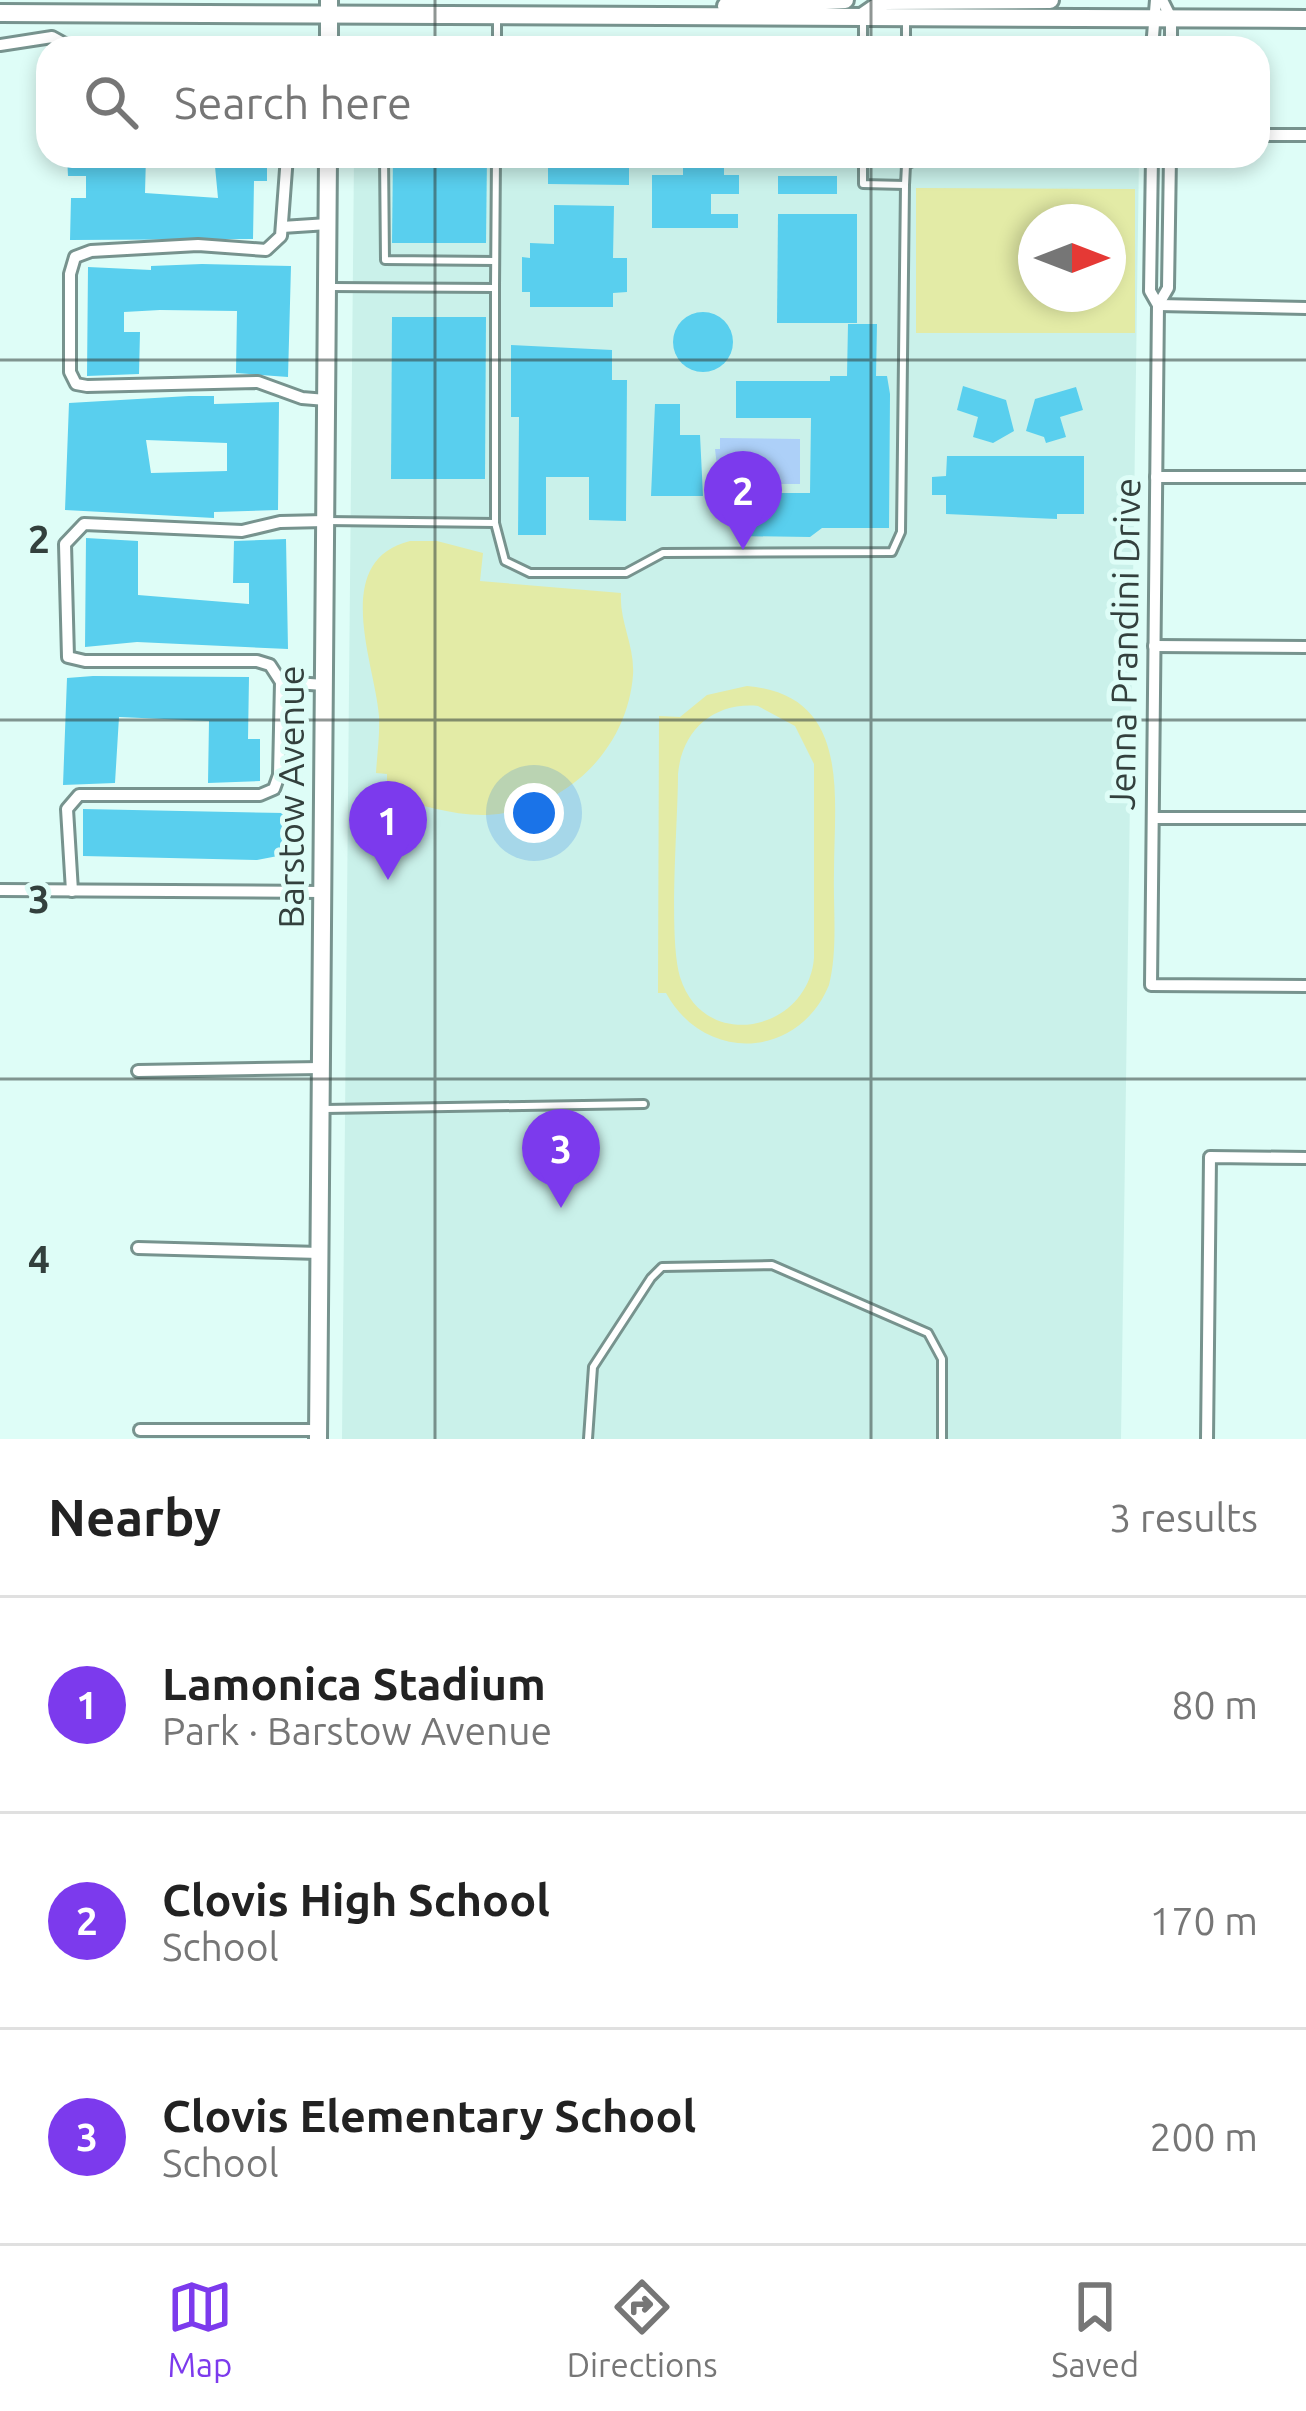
<!DOCTYPE html>
<html lang="en">
<head>
<meta charset="utf-8">
<style>
	:root { --surface:#fff; --page:#f6f6f6; --text:#222; --muted:#767676; --line:#e0e0e0; --accent:#7c3aed }
	body { margin:0; font-family:Ubuntu,sans-serif; background:var(--page); color:var(--text) }
	.compass { position:absolute; left:1018px; top:204px; width:108px; height:108px; border-radius:50%; background:var(--surface); box-shadow:0 6px 18px #0003; rotate:90deg }
	.you { position:absolute; left:534px; top:813px; width:42px; height:42px; margin:-30px; border:9px solid #fff; border-radius:50%; background:#1a73e8; box-shadow:0 0 0 18px #1a73e833 }
	.badge { display:grid; place-items:center; width:78px; height:78px; border-radius:50%; background:var(--accent); color:#fff; font-size:39px; font-weight:700 }
	.pin { position:absolute; translate:-50% -99px; filter:drop-shadow(0 3px 6px #0008) }
	.pin::after { content:''; position:absolute; top:63px; width:42px; height:36px; background:inherit; clip-path:polygon(0 0,100% 0,50% 100%) }
	.list { margin:0; padding:0; list-style:none }
	h2 { display:flex; justify-content:space-between; align-items:center; height:156px; margin:0; padding:0 48px; font-size:51px }
	h2 small { font-size:39px; font-weight:400; color:var(--muted) }
	.list li { display:grid; grid-template-columns:78px 1fr auto; gap:36px; align-items:center; box-sizing:border-box; height:216px; padding:0 48px; border-top:3px solid var(--line) }
	.list b { display:block; font-size:45px; white-space:nowrap }
	.list p { margin:0; font-size:39px; white-space:nowrap; color:var(--muted) }
	.list em { font-size:39px; font-style:normal; color:var(--muted) }
	.icon { flex:none; width:66px; height:66px; fill:none; stroke:currentColor; stroke-width:2; stroke-linecap:round; stroke-linejoin:round }
	.map { position:relative; flex:none; width:1306px; height:1439px; overflow:hidden }
	.search { position:absolute; background:var(--surface); box-shadow:0 6px 18px #0003; left:36px; right:36px; top:36px; height:132px; display:flex; align-items:center; gap:30px; box-sizing:border-box; padding:0 42px; border-radius:36px; color:var(--muted); font-size:45px }
	.sheet { height:804px; background:var(--surface) }
	nav { display:flex; justify-content:space-around; align-items:center; box-sizing:border-box; height:168px; border-top:3px solid var(--line); background:var(--surface); font-size:33px; color:var(--muted) }
	nav a { display:grid; justify-items:center; gap:6px }
	nav .on { color:var(--accent) }
	.map>svg:first-child { display:block }
	.built { fill:#caf1ea; fill-rule:evenodd }
	.green { fill:#e3eba6; fill-rule:evenodd }
	.water { fill:#add0f8 }
	.building { fill:#59cfee; fill-rule:evenodd }
	.lines { fill:none; stroke-linecap:round; stroke-linejoin:round }
	.lane-casing { stroke:#77938e; stroke-width:12 }
	.street-casing { stroke:#77938e; stroke-width:16 }
	.secondary-casing { stroke:#77938e; stroke-width:22 }
	.lane { stroke:#fff; stroke-width:6 }
	.street { stroke:#fff; stroke-width:10 }
	.secondary { stroke:#fff; stroke-width:16 }
	.grid { fill:none; stroke:#33403d; stroke-width:3; stroke-opacity:0.55 }
	.labels { text-anchor:middle; dominant-baseline:central; stroke-width:10; stroke-linejoin:round; paint-order:stroke }
	.street-label { font-size:36px; fill:#33403d; stroke:#defdf7 }
	.grid-label { font-size:39px; text-anchor:middle; font-weight:bold; fill:#33403d; stroke:#defdf7; stroke-width:10; stroke-linejoin:round; paint-order:stroke }
</style>
</head>
<body>
<div class="map">
<svg width="1306" height="1439" viewBox="0 0 1306 1439">
	<rect width="100%" height="100%" fill="#defdf7"/>
	<!-- built -->
	<g class="built">
		<polygon points="357,36 1140,40 1140,48 355,48"/>
		<path d="M354 156H1139L1121 1439H342ZM1036 222H1108V294H1036Z"/>
	</g>
	<!-- green -->
	<g class="green">
		<path d="M916 188 1135 189V333H916ZM1036 222H1108V294H1036Z"/>
		<path d="M410 541H437L483 553 480 581 621 593C619 621 635 646 633 675 627 752 563 811 487 815 453 816 419 804 387 796V774L376 773C377 755 380 735 379 716 375 663 330 561 410 541Z"/>
		<path d="M747 686C852 695 834 796 834 872 833 909 838 949 829 985 798 1060 704 1063 666 993H658L659 716 680 717 707 695ZM758 706 795 726 814 764V958C808 1031 704 1054 680 977 668 937 678 822 678 774 682 730 714 702 758 706Z"/>
	</g>
	<!-- water -->
	<polygon class="water" points="720,438 800,439 800,484 719,484 715,449 720,449"/>
	<!-- building -->
	<g class="building">
		<polygon points="67,156 146,156 145,193 218,198 214,156 267,156 267,181 254,181 253,239 70,240 71,198 86,198 86,176 68,176"/>
		<polygon points="393,156 487,156 486,243 392,243"/>
		<polygon points="548,156 629,156 629,185 548,184"/>
		<polygon points="683,156 724,156 724,175 739,175 739,194 711,194 711,214 738,214 738,228 652,228 652,175 683,175"/>
		<rect x="778" y="176" width="59" height="18"/>
		<polygon points="554,205 614,206 613,258 627,258 627,292 613,293 613,307 530,307 530,292 522,292 522,257 530,258 530,243 554,244"/>
		<polygon points="778,214 857,214 857,323 777,323"/>
		<polygon points="202,264 291,266 288,377 236,373 237,311 160,310 124,312 124,332 140,332 139,374 87,376 88,267 151,270 151,266"/>
		<circle cx="703" cy="342" r="30"/>
		<polygon points="392,317 486,317 485,479 391,479"/>
		<polygon points="848,324 877,324 876,376 887,376 890,394 889,528 822,528 810,537 736,536 737,493 810,493 811,418 736,418 736,381 830,381 830,376 847,376"/>
		<polygon points="511,345 612,350 612,380 627,380 626,521 589,520 589,477 546,477 546,535 518,535 519,417 511,417"/>
		<polygon points="963,386 1006,400 1014,431 993,443 973,437 978,417 957,410"/>
		<polygon points="1076,387 1083,410 1060,417 1066,437 1046,443 1044,437 1026,431 1035,399"/>
		<path d="M189 396H214V404L279 402 278 510 214 512V518L65 510 69 403ZM146 440 227 443V471L151 473Z"/>
		<polygon points="655,404 680,404 680,435 700,435 703,496 651,496"/>
		<polygon points="947,456 1084,456 1084,514 1057,514 1057,519 946,514 946,495 932,495 932,477 946,476"/>
		<polygon points="86,538 138,541 138,595 249,604 249,583 233,583 234,541 286,539 288,649 137,642 85,647"/>
		<polygon points="93,676 249,677 248,739 260,739 260,781 208,783 209,721 119,717 115,783 63,785 67,678"/>
		<polygon points="83,809 284,813 283,855 257,860 83,856"/>
	</g>
	<g class="lines">
		<defs>
			<g id="lane">
				<polyline points="863,22 863,48"/>
				<polyline points="906,22 906,48"/>
				<polyline points="497,48 497,16"/>
				<polyline points="384,156 385,260 495,261"/>
				<polyline points="863,156 863,184 905,185 906,165 919,159 1146,156"/>
				<polyline points="331,287 495,288 496,156"/>
				<polyline points="327,521 495,523 495,288"/>
				<polyline points="495,523 505,561 530,573 626,573 663,553 892,552 901,532 905,185"/>
				<polyline points="325,1109 644,1104"/>
				<polyline points="588,1439 593,1367 651,1278 662,1267 772,1265 928,1333 942,1359 942,1439"/>
			</g>
			<g id="street">
				<polyline points="1162,0 1171,18 1171,48"/>
				<polyline points="0,45 52,37 72,48"/>
				<polyline points="1152,48 1156,0"/>
				<polyline points="1258,135 1306,135"/>
				<polyline points="287,156 281,236 266,250 198,245 91,251 75,257 70,274 70,372 76,384 87,386 258,382 302,398 326,400"/>
				<polyline points="1152,156 1150,291 1158,305 1151,985 1306,986"/>
				<polyline points="282,227 328,224"/>
				<polyline points="1158,305 1168,288 1170,156"/>
				<polyline points="1158,305 1306,308"/>
				<polyline points="1156,477 1306,477"/>
				<polyline points="1154,646 1306,647"/>
				<polyline points="324,685 281,682 270,665 257,661 85,661 68,657 65,544 84,524 242,531 280,522 325,521"/>
				<polyline points="1153,818 1306,818"/>
				<polyline points="0,890 322,892"/>
				<polyline points="72,891 67,809 79,795 260,795 274,789 279,775 281,682"/>
				<polyline points="138,1071 321,1068"/>
				<polyline points="138,1248 320,1253"/>
				<polyline points="140,1430 319,1430"/>
				<polyline points="1207,1439 1210,1157 1306,1158"/>
			</g>
			<g id="secondary">
				<polyline points="726,6 845,0"/>
				<polyline points="0,13 1306,19"/>
				<polyline points="863,16 885,1 1050,0"/>
				<polyline points="329,48 329,0"/>
				<polyline points="318,1439 328,156"/>
			</g>
		</defs>
		<!-- lane casing -->
		<use href="#lane" class="lane-casing"/>
		<!-- street casing -->
		<use href="#street" class="street-casing"/>
		<!-- secondary casing -->
		<use href="#secondary" class="secondary-casing"/>
		<!-- lane -->
		<use href="#lane" class="lane"/>
		<!-- street -->
		<use href="#street" class="street"/>
		<!-- secondary -->
		<use href="#secondary" class="secondary"/>
	</g>
	<!-- grid -->
	<path class="grid" d="M435 0V48M871 0V48M435 156V1439M871 156V1439M0 360H1306M0 720H1306M0 1079H1306"/>
	<g class="labels">
		<!-- street labels -->
		<g class="street-label">
			<text transform="translate(1124 644) rotate(-89)">Jenna Prandini Drive</text>
			<text transform="translate(290 797) rotate(-90)">Barstow Avenue</text>
		</g>
	</g>
	<g class="grid-label">
		<text x="39" y="553">2</text>
		<text x="39" y="913">3</text>
		<text x="39" y="1273">4</text>
	</g>
</svg>
<svg class="compass" viewBox="-18 -18 36 36"><path d="M0-13l5 13h-10z" fill="#e53935"/><path d="M0 13l5-13h-10z" fill="#767676"/></svg>
<div class="you"></div>
<div class="pin badge" style="left:388px;top:880px">1</div>
<div class="pin badge" style="left:743px;top:550px">2</div>
<div class="pin badge" style="left:561px;top:1208px">3</div>
<div class="search"><svg class="icon" aria-label="search" viewBox="0 0 24 24"><circle cx="10" cy="10" r="6"/><path d="M15 15l6 6"/></svg>Search here</div>
</div>
<section class="sheet">
<h2>Nearby<small>3 results</small></h2>
<ul class="list">
<li><span class="badge">1</span><div><b>Lamonica Stadium</b><p>Park · Barstow Avenue</p></div><em>80 m</em></li>
<li><span class="badge">2</span><div><b>Clovis High School</b><p>School</p></div><em>170 m</em></li>
<li><span class="badge">3</span><div><b>Clovis Elementary School</b><p>School</p></div><em>200 m</em></li>
</ul>
</section>
<nav>
<a class="on"><svg class="icon" aria-label="map" viewBox="0 0 24 24"><path d="M3 6l6-2 6 2 6-2v14l-6 2-6-2-6 2zM9 4v14M15 6v14"/></svg>Map</a>
<a><svg class="icon" aria-label="directions" viewBox="0 0 24 24"><path d="M12 3l9 9-9 9-9-9zM9 14v-3h6M13 9l2 2-2 2"/></svg>Directions</a>
<a><svg class="icon" aria-label="saved" viewBox="0 0 24 24"><path d="M7 4h10v16l-5-4-5 4z"/></svg>Saved</a>
</nav>
</body>
</html>
